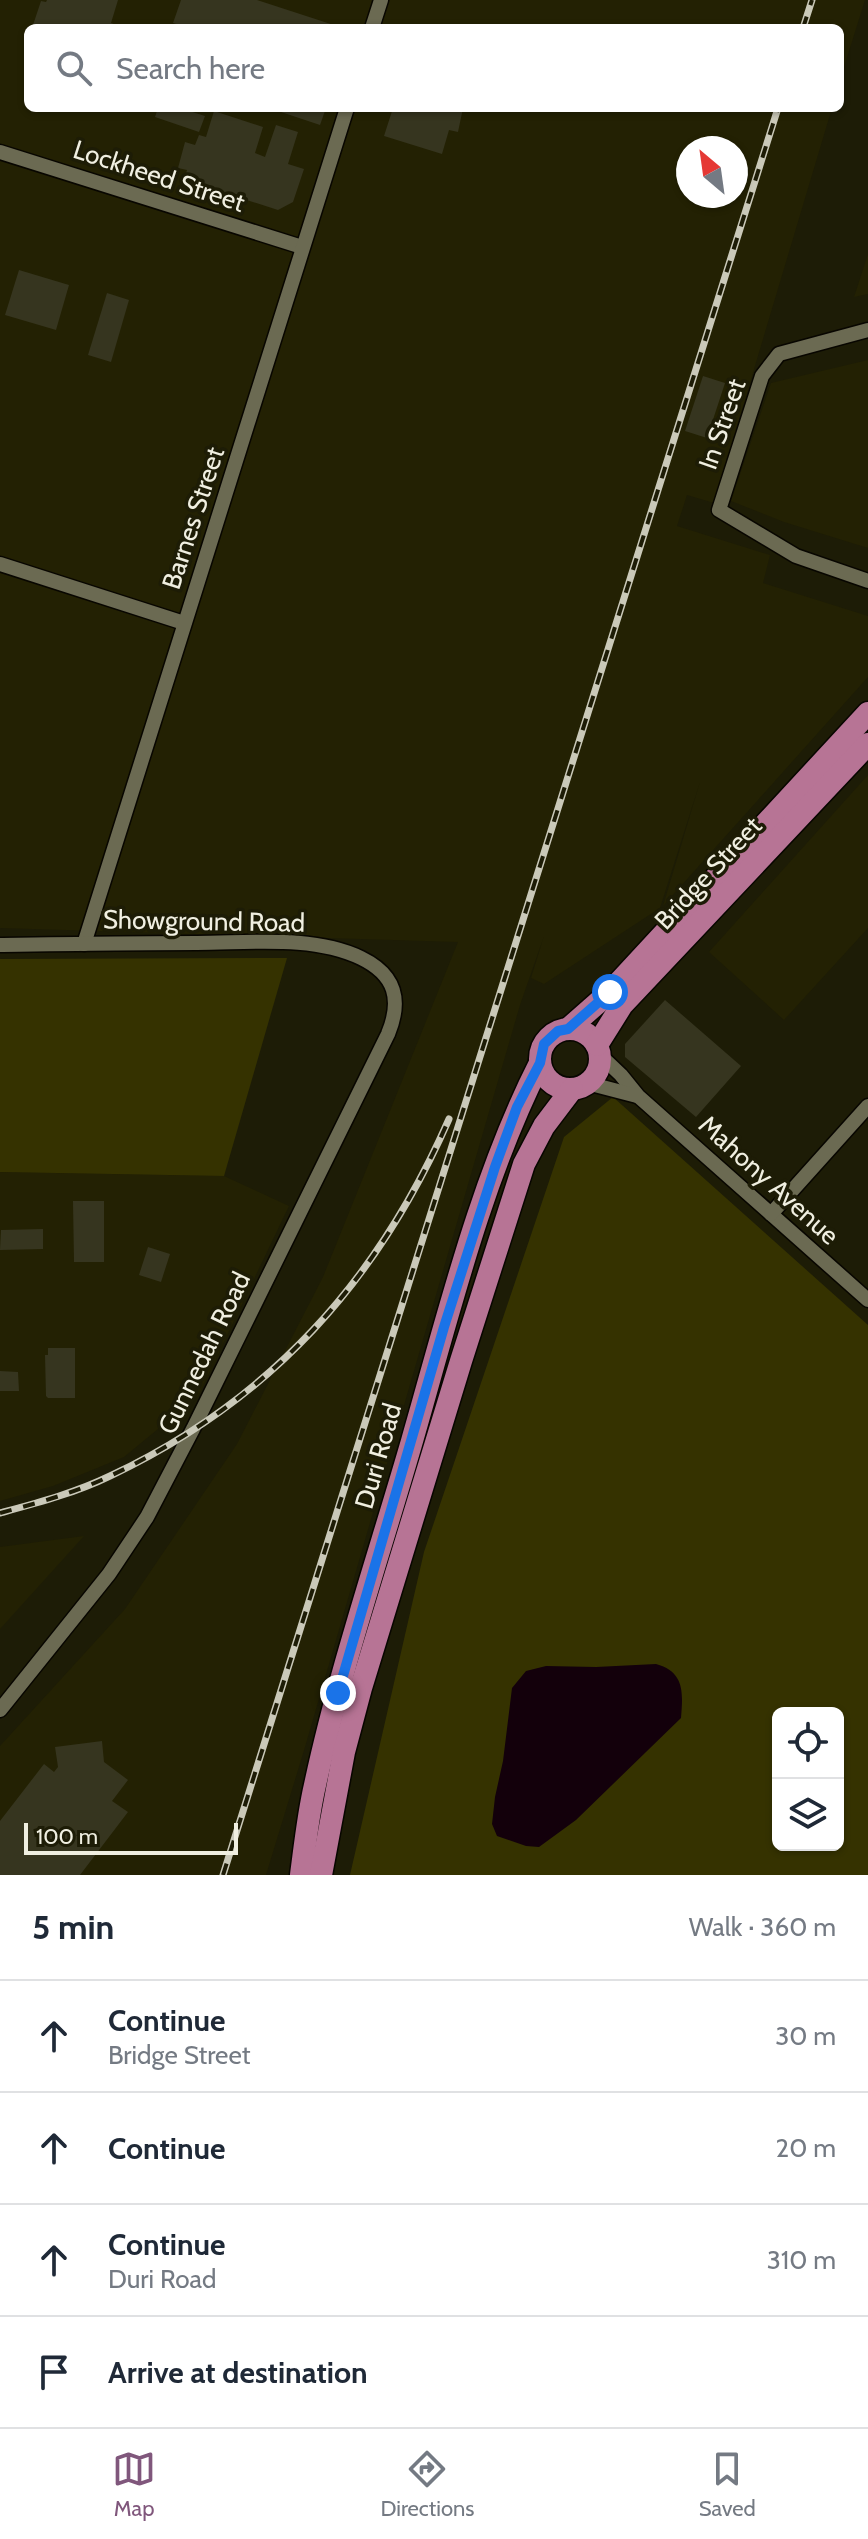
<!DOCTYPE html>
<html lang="en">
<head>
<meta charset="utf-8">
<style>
	:root { --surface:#fff; --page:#f2f2f3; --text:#1f2937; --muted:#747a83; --line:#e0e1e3; --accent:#80577c }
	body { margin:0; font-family:Cabin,sans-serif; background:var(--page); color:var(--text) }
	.controls { position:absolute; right:24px; bottom:24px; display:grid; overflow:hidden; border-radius:12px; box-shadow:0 2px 6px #0004 }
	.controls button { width:72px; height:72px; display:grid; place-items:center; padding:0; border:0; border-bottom:2px solid var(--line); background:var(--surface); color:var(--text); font:40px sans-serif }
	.compass { position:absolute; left:676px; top:136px; width:72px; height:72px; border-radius:50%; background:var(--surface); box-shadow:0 2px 6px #0004; rotate:331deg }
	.scale { position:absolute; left:24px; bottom:20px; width:214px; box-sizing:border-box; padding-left:8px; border:4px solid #f0efe1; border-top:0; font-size:22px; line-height:28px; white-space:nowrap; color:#f0efe1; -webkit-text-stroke:6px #1d1c06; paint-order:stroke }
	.stop { position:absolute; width:24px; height:24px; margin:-18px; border:6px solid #1a73e8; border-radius:50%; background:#fff }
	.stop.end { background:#1a73e8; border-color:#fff; box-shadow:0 2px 8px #0008 }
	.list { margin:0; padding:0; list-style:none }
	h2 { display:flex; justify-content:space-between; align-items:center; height:104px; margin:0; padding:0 32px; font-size:34px }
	h2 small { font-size:26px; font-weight:400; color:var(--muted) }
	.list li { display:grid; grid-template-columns:52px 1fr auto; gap:24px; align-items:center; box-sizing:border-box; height:112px; padding:0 32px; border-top:2px solid var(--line) }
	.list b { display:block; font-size:30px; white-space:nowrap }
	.list p { margin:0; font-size:26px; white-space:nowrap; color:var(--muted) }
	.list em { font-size:26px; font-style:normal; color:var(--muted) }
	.icon { flex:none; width:44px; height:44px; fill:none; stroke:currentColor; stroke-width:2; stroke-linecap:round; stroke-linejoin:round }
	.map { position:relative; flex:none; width:868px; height:1875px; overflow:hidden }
	.search { position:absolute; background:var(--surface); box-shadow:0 2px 6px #0004; left:24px; right:24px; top:24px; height:88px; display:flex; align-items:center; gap:20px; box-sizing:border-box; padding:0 28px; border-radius:12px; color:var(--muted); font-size:30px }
	.sheet { height:552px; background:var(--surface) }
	nav { display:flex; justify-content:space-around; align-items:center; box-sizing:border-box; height:112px; border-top:2px solid var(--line); background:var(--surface); font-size:22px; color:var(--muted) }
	nav a { display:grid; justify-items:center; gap:4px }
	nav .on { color:var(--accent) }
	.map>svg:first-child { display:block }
	.built { fill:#232103; fill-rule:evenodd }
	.green { fill:#353200; fill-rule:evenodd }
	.water { fill:#13000b }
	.building { fill:#36351f }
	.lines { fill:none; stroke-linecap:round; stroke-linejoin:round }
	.minor-casing { stroke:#080600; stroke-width:17 }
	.primary-casing { stroke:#080600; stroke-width:25 }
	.minor { stroke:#6b6a52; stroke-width:14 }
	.primary { stroke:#b77495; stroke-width:22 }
	.rail-casing { stroke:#cac9b9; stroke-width:7 }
	.rail { stroke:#1d1c06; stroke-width:4; stroke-dasharray:12; stroke-linecap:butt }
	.route { stroke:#1a73e8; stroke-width:10 }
	.labels { text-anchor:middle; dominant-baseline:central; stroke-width:7; stroke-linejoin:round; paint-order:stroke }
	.street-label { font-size:26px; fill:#f0efe1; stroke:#1d1c06 }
</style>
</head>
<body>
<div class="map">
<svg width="868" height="1875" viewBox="0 0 868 1875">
	<rect width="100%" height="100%" fill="#1d1c06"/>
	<!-- built -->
	<g class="built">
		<path d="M0 0H865L840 80V28H28V108H832L714 503 687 495 677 526 770 555 763 583 868 616V677L663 906 700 782 660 908 544 984 531 978 544 936 520 1005 305 1747 266 1875H0V1746L125 1609 237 1444 323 1277 458 942 0 928ZM688 148H736V196H688Z"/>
		<polygon points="868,254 868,294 854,297"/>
		<polygon points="868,360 868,548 784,522 731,501 771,383"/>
		<polygon points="868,775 868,928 784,1020 709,952"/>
		<polygon points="0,1172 224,1176 289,1206 198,1396 124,1457 53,1486 0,1501"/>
		<polygon points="84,1536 0,1629 0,1547"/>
	</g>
	<!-- green -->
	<g class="green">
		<polygon points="287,958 224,1176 0,1172 0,959"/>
		<path d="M613 1097 868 1325V1875H350L424 1552 564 1137ZM778 1713H838V1845H778Z"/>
	</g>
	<!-- water -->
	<path class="water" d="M656 1664C685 1672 683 1693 681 1718L576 1820 539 1847 526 1846 497 1836 492 1824 495 1797 503 1761 512 1688 526 1671 546 1666 596 1667Z"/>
	<!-- building -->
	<g class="building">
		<polygon points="47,0 118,0 111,23 125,28 32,28 41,1 46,2"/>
		<polygon points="181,0 257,0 343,28 190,28 173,23"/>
		<polygon points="158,108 180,108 205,116 199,132 155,117"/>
		<polygon points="269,108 326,108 320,125"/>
		<polygon points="393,108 463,108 458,132 449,130 442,154 384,136"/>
		<polygon points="214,111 263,127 255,153 265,157 276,125 298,132 288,164 304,169 293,202 278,210 184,180 187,170 178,168 185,142 195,145 199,135 206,137"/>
		<polygon points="19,270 69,285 56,330 5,315"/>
		<polygon points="107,293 129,300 111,362 88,355"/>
		<polygon points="703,376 725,383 707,438 685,431"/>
		<polygon points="665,1000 741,1066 696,1117 625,1057 625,1044"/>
		<polygon points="73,1201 104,1201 104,1262 74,1262"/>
		<polygon points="43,1229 43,1249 0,1250 1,1230"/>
		<polygon points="148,1247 170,1254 161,1282 139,1275"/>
		<polygon points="48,1348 75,1348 75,1398 48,1398 46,1396 45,1355 48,1355"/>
		<polygon points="0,1371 18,1372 19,1391 0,1391"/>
		<polygon points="102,1741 104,1762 128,1780 112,1801 128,1812 80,1875 0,1875 0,1821 44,1764 54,1772 58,1767 55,1747"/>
	</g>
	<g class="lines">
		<defs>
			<g id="minor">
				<polyline points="372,28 381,0"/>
				<polyline points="0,152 302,247"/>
				<polyline points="868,330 779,354 762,376 719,510 796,556 868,581"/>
				<polyline points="0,564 184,623"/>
				<polyline points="84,944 347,108"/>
				<path d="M0 945C66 944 131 943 197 943 250 943 313 935 361 958 396 975 402 1000 388 1034L193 1429 147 1517 109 1574 0 1710"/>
				<polyline points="600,1055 621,1075 638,1096 868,1300"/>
				<polyline points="587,1083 637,1096"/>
				<polyline points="771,1214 868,1106"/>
			</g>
			<g id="primary">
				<polyline points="568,1029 610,992 868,713"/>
				<circle cx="570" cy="1059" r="30"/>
				<polyline points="597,1045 622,1005 868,744"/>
				<path d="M301 1875C305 1845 308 1815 315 1785 340 1669 379 1555 412 1441 448 1316 481 1179 540 1063"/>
				<polyline points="321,1875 344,1752 361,1688 461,1361 524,1164 544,1126 572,1089"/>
			</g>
		</defs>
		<!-- minor casing -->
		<use href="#minor" class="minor-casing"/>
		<!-- primary casing -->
		<use href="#primary" class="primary-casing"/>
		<!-- minor -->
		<use href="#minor" class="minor"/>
		<!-- primary -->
		<use href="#primary" class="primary"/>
		<defs>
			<g id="rail">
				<polyline points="803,28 812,0"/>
				<path d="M0 1513C37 1503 75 1493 110 1476 271 1400 378 1281 449 1119"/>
				<polyline points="223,1875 778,108"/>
			</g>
		</defs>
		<!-- rail casing -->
		<use href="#rail" class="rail-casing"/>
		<!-- rail -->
		<use href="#rail" class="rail"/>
	</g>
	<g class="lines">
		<!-- route -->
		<polyline class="route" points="338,1693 444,1327 495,1167 517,1107 540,1063 544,1044 558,1031 568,1029 610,992"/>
	</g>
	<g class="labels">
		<!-- street labels -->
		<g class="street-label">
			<text transform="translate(159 176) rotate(18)">Lockheed Street</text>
			<text transform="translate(722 424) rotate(-71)">In Street</text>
			<text transform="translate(193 518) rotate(-72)">Barnes Street</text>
			<text transform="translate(708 873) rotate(-47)">Bridge Street</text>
			<text transform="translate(204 921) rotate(1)">Showground Road</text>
			<text transform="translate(769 1180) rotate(42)">Mahony Avenue</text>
			<text transform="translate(204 1353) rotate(-64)">Gunnedah Road</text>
			<text transform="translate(378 1456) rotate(-74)">Duri Road</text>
		</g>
	</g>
</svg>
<div class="controls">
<button><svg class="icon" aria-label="locate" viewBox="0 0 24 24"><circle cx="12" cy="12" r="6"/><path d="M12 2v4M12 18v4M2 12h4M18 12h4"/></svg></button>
<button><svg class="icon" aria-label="layers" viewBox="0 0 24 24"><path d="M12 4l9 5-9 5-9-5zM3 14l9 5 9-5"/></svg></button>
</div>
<svg class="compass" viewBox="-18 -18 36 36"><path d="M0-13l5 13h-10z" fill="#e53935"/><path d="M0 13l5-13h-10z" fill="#747a83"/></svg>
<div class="scale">100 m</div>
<div class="stop" style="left:610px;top:992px"></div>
<div class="stop end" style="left:338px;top:1693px"></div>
<div class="search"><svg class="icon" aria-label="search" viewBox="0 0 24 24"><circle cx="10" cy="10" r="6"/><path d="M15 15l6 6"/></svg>Search here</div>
</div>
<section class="sheet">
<h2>5 min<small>Walk · 360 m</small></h2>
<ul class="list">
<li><svg class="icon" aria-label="ahead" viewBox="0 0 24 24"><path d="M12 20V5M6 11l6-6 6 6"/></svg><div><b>Continue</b><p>Bridge Street</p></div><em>30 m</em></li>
<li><svg class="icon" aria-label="ahead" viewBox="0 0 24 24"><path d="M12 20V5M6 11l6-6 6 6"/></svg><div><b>Continue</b></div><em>20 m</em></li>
<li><svg class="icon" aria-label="ahead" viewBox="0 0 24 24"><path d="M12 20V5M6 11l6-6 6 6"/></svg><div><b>Continue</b><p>Duri Road</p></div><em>310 m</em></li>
<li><svg class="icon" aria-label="arrive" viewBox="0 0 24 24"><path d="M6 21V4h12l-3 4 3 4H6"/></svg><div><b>Arrive at destination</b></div></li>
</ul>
</section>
<nav>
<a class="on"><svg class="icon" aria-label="map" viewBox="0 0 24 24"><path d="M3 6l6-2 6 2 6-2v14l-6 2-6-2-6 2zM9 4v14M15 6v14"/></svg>Map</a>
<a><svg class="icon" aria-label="directions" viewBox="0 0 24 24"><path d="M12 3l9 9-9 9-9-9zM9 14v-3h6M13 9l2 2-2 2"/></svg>Directions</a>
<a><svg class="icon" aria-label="saved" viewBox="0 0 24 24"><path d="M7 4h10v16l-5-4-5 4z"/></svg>Saved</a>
</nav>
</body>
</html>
